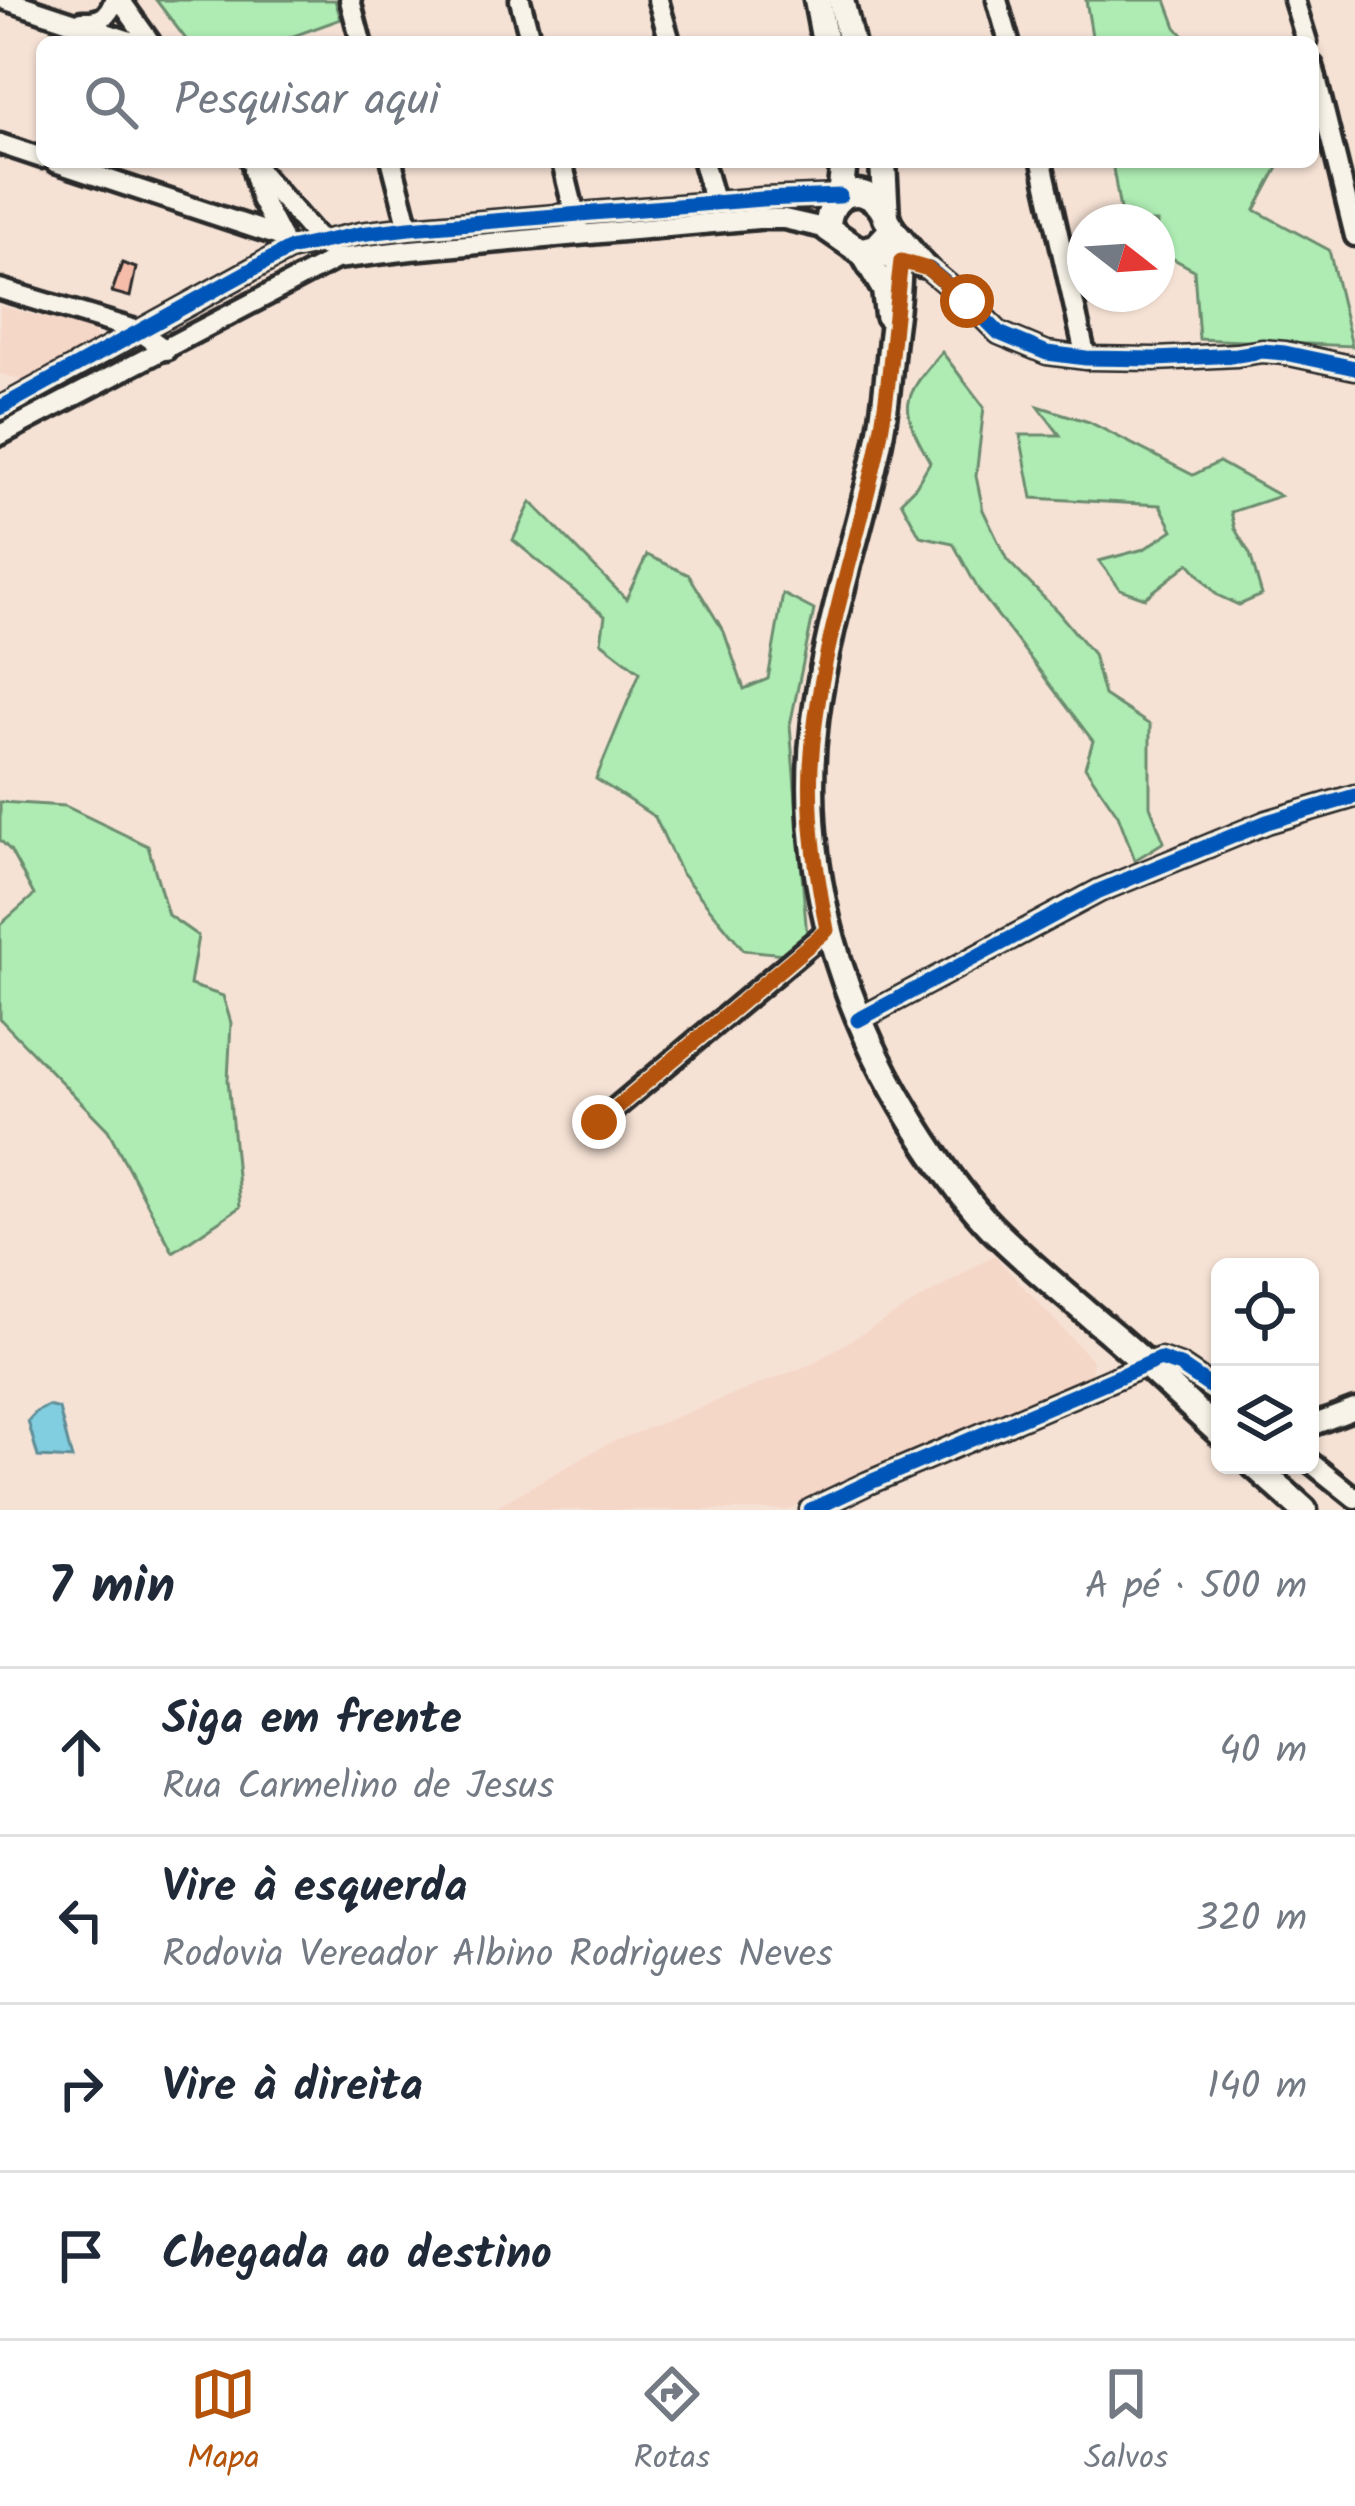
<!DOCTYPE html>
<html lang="pt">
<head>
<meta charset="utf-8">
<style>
	:root { --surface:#fff; --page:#f2f2f3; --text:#1f2937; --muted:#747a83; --line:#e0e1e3; --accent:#b45309 }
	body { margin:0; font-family:Kalam,sans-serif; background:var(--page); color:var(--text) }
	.controls { position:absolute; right:36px; bottom:36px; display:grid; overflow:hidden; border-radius:18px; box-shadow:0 3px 9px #0004 }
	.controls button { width:108px; height:108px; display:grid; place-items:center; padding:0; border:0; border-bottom:3px solid var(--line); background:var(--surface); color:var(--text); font:60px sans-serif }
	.compass { position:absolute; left:1067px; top:204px; width:108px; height:108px; border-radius:50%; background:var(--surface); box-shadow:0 3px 9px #0004; rotate:107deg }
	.stop { position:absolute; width:36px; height:36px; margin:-27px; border:9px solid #b45309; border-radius:50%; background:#fff }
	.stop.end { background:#b45309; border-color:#fff; box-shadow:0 3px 12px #0008 }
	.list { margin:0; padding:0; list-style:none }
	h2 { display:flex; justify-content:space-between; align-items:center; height:156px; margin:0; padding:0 48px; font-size:51px }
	h2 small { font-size:39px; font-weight:400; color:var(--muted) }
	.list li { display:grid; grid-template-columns:78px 1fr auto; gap:36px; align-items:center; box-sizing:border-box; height:168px; padding:0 48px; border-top:3px solid var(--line) }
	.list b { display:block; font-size:45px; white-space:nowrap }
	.list p { margin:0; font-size:39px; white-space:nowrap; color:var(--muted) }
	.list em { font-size:39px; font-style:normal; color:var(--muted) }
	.icon { flex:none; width:66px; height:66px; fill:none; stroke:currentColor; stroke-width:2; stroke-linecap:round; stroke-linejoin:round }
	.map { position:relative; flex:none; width:1355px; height:1510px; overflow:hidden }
	.search { position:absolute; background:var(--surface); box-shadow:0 3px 9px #0004; left:36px; right:36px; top:36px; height:132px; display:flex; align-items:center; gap:30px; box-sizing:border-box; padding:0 42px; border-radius:18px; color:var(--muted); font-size:45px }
	.sheet { height:828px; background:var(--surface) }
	nav { display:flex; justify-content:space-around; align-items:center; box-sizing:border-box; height:168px; border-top:3px solid var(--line); background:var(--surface); font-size:33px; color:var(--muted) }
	nav a { display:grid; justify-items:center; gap:6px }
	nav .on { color:var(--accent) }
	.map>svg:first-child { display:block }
	.built { fill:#f5d7c8 }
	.green { fill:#aeecb3; stroke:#6c8c6f; stroke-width:3 }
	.water { fill:#80cedf; stroke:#5e8d97; stroke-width:3 }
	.building { fill:#f4bca9; stroke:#2b2b2b; stroke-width:3 }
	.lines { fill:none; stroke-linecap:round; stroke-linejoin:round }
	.minor-casing { stroke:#2b2b2b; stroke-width:27 }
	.major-casing { stroke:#2b2b2b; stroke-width:33 }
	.minor { stroke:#f7f3e8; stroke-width:18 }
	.major { stroke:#f7f3e8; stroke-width:24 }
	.cycleway-casing { stroke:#f7f3e8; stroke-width:22 }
	.cycleway { stroke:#0057b8; stroke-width:15 }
	.route { stroke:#b45309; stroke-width:15 }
</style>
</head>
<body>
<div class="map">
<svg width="1355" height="1510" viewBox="0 0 1355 1510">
	<rect width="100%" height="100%" fill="#f6e2d5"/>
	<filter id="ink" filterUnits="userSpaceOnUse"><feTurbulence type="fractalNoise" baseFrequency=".00833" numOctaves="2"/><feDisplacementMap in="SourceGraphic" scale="24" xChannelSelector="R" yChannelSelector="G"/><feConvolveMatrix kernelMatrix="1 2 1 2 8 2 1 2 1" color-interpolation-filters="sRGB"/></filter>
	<g filter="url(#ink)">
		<!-- built -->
		<g class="built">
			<polygon points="0,306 94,330 98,345 42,381 26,381 0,374"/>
			<polygon points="994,1255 1093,1361 1091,1375 787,1510 490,1510 605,1445 811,1364"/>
		</g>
		<!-- green -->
		<g class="green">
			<polygon points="156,0 335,0 341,19 277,42 188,42"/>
			<polygon points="1086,0 1166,0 1176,27 1189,42 1093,42"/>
			<polygon points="1112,162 1281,162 1255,210 1329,250 1352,346 1199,339 1194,270 1157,250 1157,222 1122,222"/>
			<path d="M942 352 984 407 976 476 983 510 1007 560 1058 612 1093 654 1104 695 1150 725V806L1164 842 1135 860 1118 815 1085 767 1093 741 979 591 953 543 920 536 901 501 916 486 930 462C899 406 900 400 942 352Z"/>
			<polygon points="1038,406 1089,422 1193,475 1219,462 1280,496 1231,512 1235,529 1250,554 1262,595 1239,605 1217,595 1189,563 1145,598 1120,589 1099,561 1144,549 1173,530 1160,505 1032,498 1020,435 1060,435"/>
			<polygon points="531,502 626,599 647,555 689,575 724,632 744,689 768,679 783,594 814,610 790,725 807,937 784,954 744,950 681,873 655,817 596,779 640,672 601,642 605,616 513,540"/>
			<polygon points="0,802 65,806 148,846 168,915 198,936 190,985 223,996 231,1023 228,1080 240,1207 173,1252 108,1130 0,1019 0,925 34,895 10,850 0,840"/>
		</g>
		<!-- water -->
		<polygon class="water" points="48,1406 59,1409 72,1459 38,1457 28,1421 36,1412"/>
		<!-- building -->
		<polygon class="building" points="122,263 136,268 130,297 112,292"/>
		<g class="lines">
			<defs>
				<g id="minor">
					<polyline points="6,0 133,42"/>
					<polyline points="120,0 150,42"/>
					<polyline points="350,0 361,42"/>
					<polyline points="520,0 531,42"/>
					<polyline points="658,0 670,42"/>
					<polyline points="997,0 1009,42"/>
					<polyline points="1294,0 1307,42"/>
					<path d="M82 21C100 22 109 17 114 0"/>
					<polyline points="1313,66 1355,236"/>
					<polyline points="0,144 42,158"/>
					<polyline points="55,162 279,236"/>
					<polyline points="251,162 325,247"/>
					<polyline points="392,162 409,228"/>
					<polyline points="562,162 578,227"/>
					<polyline points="703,162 715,204"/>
					<polyline points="1042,162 1086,358"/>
					<polyline points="253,171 261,199 282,239"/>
					<polyline points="860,251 929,269 893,226"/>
					<polyline points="929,269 967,301 999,333 1047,353 1086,358 1156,359 1237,355 1262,351 1285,353 1355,368"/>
					<polyline points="0,289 139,331 166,350"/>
					<polyline points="0,408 289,249 360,234 409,228 762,199 840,196"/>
					<polyline points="0,435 336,259 411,250 758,219 784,219 828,229"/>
					<polyline points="858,1020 1099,891 1267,822 1355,796"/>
					<polyline points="599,1122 828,930"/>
					<polyline points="1310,1426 1355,1409"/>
					<polyline points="1310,1462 1355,1498"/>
					<polyline points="811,1510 868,1483 1160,1359 1180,1366 1220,1393"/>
				</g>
				<g id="major">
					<polyline points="817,0 825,42"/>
					<polyline points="841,0 851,42"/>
					<polyline points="883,162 886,218"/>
					<polyline points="840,196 844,162"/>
					<path d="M890 232 876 247 860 251 828 229C827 189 868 180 885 214 906 256 897 294 892 338 888 377 885 417 876 455 856 543 826 630 815 720 797 871 842 1015 925 1141 944 1170 966 1201 991 1227 1030 1266 1072 1300 1113 1335 1150 1366 1184 1401 1220 1433"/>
					<polyline points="862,251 885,290 888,315"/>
					<polyline points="1254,1465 1304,1510"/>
				</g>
			</defs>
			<!-- minor casing -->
			<use href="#minor" class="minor-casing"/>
			<!-- major casing -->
			<use href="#major" class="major-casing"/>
			<!-- minor -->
			<use href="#minor" class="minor"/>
			<!-- major -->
			<use href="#major" class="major"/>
			<defs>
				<g id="cycleway">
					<polyline points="929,269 967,301 999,333 1047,353 1086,358 1156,359 1237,355 1262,351 1285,353 1355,368"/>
					<polyline points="0,408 289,249 360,234 409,228 762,199 840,196"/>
					<polyline points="858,1020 1099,891 1267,822 1355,796"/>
					<polyline points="811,1510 868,1483 1160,1359 1180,1366 1220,1393"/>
				</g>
			</defs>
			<!-- cycleway casing -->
			<use href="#cycleway" class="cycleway-casing"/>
			<!-- cycleway -->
			<use href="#cycleway" class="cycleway"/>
		</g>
	</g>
	<g class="lines" filter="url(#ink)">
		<!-- route -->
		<path class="route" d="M599 1122 827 930C817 876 808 822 811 766 817 659 854 557 877 452 890 390 893 324 901 261L928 269 967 301"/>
	</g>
</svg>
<div class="controls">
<button><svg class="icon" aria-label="locate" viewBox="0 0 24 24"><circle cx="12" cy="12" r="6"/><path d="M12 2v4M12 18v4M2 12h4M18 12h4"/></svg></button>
<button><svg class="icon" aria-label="layers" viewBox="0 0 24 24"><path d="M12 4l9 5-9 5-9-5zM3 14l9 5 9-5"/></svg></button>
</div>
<svg class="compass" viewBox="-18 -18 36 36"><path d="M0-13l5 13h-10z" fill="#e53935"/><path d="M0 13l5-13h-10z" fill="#747a83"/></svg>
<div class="stop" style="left:967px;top:301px"></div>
<div class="stop end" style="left:599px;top:1122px"></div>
<div class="search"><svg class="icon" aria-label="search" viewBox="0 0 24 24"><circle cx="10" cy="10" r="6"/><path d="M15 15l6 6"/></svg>Pesquisar aqui</div>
</div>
<section class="sheet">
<h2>7 min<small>A pé · 500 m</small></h2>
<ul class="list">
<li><svg class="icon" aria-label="ahead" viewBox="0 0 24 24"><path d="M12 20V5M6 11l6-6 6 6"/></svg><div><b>Siga em frente</b><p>Rua Carmelino de Jesus</p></div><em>40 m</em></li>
<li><svg class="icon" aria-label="left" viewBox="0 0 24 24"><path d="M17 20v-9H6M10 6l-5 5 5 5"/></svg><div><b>Vire à esquerda</b><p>Rodovia Vereador Albino Rodrigues Neves</p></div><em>320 m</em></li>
<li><svg class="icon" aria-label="right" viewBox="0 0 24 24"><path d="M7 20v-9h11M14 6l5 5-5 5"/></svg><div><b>Vire à direita</b></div><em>140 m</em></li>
<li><svg class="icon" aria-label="arrive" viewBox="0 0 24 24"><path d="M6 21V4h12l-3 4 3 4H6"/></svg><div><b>Chegada ao destino</b></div></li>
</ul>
</section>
<nav>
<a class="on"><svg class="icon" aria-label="map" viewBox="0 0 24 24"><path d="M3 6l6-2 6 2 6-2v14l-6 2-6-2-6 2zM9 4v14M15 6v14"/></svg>Mapa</a>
<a><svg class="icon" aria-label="directions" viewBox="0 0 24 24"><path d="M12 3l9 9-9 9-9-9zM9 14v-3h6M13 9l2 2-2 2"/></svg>Rotas</a>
<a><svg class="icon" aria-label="saved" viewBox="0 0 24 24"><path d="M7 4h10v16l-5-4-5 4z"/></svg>Salvos</a>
</nav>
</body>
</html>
